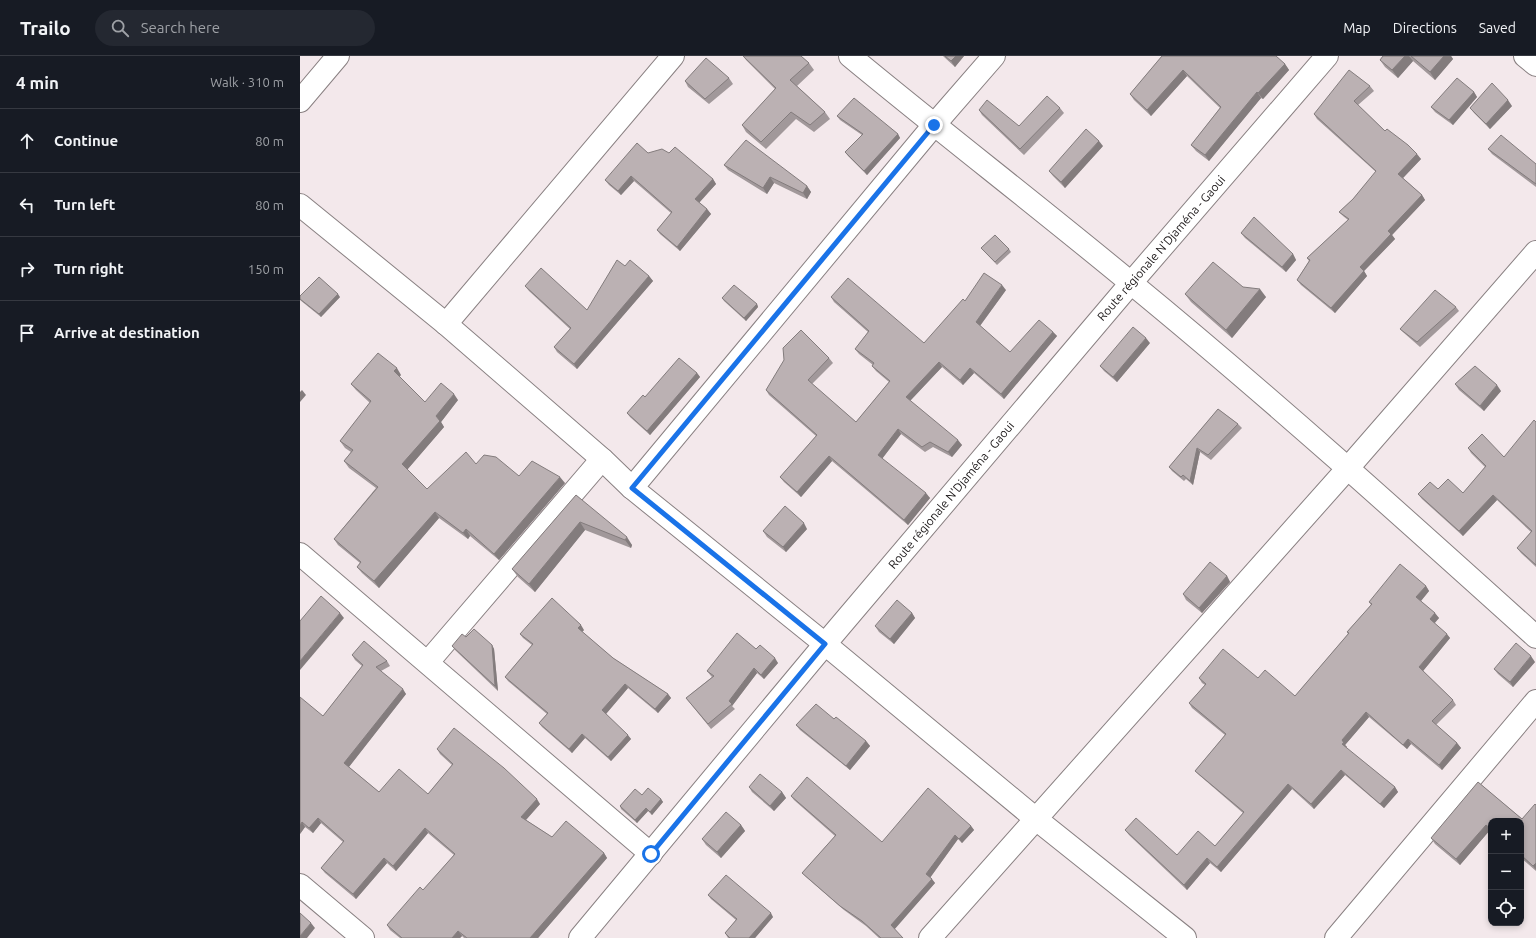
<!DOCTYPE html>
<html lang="en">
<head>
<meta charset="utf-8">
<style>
	:root { --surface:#171b24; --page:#242831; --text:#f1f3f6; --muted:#9ea1a6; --line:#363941 }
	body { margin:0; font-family:Ubuntu,sans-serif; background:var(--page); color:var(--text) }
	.controls { position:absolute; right:12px; bottom:12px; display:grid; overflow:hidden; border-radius:8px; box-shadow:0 2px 6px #0003 }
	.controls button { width:36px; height:36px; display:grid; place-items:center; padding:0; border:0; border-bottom:1px solid var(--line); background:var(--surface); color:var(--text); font:20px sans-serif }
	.stop { position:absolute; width:12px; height:12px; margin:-9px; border:3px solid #1a73e8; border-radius:50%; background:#fff }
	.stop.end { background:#1a73e8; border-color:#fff; box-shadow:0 1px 4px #0008 }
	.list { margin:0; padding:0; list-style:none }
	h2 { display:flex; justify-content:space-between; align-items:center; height:52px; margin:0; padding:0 16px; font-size:17px }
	h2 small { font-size:13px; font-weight:400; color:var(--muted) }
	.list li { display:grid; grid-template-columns:26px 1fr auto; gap:12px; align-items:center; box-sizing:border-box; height:64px; padding:0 16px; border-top:1px solid var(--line) }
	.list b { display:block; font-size:15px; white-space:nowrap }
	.list em { font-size:13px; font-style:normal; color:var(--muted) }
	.icon { flex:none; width:22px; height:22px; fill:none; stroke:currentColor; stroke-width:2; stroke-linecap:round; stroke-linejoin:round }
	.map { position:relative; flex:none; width:1236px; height:882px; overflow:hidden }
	header { display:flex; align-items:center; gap:24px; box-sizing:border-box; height:56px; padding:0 20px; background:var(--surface); border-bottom:1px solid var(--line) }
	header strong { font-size:19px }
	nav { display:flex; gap:22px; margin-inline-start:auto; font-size:14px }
	.search { width:280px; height:36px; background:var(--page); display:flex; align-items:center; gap:10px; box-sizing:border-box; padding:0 14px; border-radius:22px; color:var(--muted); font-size:15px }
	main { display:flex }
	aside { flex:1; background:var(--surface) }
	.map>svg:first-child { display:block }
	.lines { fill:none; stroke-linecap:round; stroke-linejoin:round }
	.street-casing { stroke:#898082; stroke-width:24 }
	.secondary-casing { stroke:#898082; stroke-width:24 }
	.street { stroke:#fff; stroke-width:22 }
	.secondary { stroke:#fff; stroke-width:22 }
	.wall { fill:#a1989a }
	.shaded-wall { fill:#837c7d }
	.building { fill:#bbb1b3; stroke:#837c7d }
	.route { stroke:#1a73e8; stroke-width:5 }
	.labels { text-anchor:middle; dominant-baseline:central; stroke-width:3; stroke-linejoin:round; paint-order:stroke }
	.street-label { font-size:12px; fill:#1d191a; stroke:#fff }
</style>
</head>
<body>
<header>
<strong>Trailo</strong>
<div class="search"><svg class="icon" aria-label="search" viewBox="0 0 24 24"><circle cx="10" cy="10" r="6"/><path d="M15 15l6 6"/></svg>Search here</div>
<nav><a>Map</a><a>Directions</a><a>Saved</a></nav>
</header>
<main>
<aside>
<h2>4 min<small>Walk · 310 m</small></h2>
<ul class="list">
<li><svg class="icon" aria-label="ahead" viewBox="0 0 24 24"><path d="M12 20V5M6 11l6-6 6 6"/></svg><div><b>Continue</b></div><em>80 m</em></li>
<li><svg class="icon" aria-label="left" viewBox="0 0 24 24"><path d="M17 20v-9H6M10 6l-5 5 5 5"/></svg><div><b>Turn left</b></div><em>80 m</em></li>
<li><svg class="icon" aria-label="right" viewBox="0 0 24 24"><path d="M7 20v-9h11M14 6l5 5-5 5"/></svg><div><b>Turn right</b></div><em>150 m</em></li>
<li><svg class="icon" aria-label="arrive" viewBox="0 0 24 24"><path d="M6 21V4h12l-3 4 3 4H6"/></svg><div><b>Arrive at destination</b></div></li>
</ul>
</aside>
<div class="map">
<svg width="1236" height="882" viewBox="0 0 1236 882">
	<rect width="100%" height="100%" fill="#f3e8eb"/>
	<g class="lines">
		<defs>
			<g id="street">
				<path d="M550 0C643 77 738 150 831 227 970 341 1103 461 1236 581"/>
				<polyline points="1225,0 1236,9"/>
				<polyline points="0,45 38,0"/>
				<polyline points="0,149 146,268 302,403 332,432 525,588 736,763 885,882"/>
				<polyline points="146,268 373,0"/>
				<polyline points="332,432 634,69 694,0"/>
				<polyline points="0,498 351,798"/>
				<polyline points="128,606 302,403"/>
				<polyline points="0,829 63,882"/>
				<polyline points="630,882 1048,412 1236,196"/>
				<polyline points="1036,882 1236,645"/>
			</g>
			<polyline id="secondary" points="280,882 525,588 831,227 1027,0"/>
		</defs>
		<!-- street casing -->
		<use href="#street" class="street-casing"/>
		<!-- secondary casing -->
		<use href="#secondary" class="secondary-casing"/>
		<!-- street -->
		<use href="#street" class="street"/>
		<!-- secondary -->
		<use href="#secondary" class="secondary"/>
	</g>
	<!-- wall -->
	<g class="wall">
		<polygon points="443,0 501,0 509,7 514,14 497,30 525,56 530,63 514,76 496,63 466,93 446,76 442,69 475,33 446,4"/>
		<polygon points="643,0 664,0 655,11"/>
		<polygon points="862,0 985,8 989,14 963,43 961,42 909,105 896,95 891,89 920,52 887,20 851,60 834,44 830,38"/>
		<polygon points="1083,0 1151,0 1153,3 1135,24 1113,5 1098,22 1085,11 1080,4"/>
		<polygon points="429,22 433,28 409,48 388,31 385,25"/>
		<polygon points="1070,30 1074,35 1058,49 1085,75 1121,103 1103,122 1122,139 1125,144 1092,179 1095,183 1064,215 1067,220 1035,257 1001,229 997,224 1009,205 1007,202 1048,164 1043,160 1039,156 1053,143 1076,116 1017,63 1014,58"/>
		<polygon points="1174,36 1177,41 1153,69 1135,56 1131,51"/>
		<polygon points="1212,50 1190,73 1174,57 1170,52"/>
		<polygon points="760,52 764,57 724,99 682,59 679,54 719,70"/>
		<polygon points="537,60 598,78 600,82 567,119 548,100 545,96 562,79 540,64"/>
		<polygon points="803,90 765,132 753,120 749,115"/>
		<polygon points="1188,93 1236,108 1236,131 1192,98"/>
		<polygon points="348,97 369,97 413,123 416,128 399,146 407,153 411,158 380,195 360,178 357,174 371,157 334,125 321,139 309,129 305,124"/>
		<polygon points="424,109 507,130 511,136 507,143 474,127 467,138 428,114"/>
		<polygon points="941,177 993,198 996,204 986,216 945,182"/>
		<polygon points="681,192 709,193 711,196 697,209"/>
		<polygon points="349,220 353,225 277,313 257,296 254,291 270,273 229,235 225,230 287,254"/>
		<polygon points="943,231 966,241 932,282 891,246 885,238"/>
		<polygon points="706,234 680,270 710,296 753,276 757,280 704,343 674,317 663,329 642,311 610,345 662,389 652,401 633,391 625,396 601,378 582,403 630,442 608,469 532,405 501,441 484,426 480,421 516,380 469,339 466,334 529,302 533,307 512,328 556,366 589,326 576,315 572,310 573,309 559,298 555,293 568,276 534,246 531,241 624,287 665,245"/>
		<polygon points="0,240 40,241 21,261 0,244"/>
		<polygon points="422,242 457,248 458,251 446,265 424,245"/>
		<polygon points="1156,251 1159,255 1120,291 1104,277 1100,273"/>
		<polygon points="850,287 817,326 804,315 800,310"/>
		<polygon points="397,317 400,321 350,379 330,361 327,357 345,341"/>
		<polygon points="101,319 99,321 125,346 158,344 141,366 144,371 107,414 127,433 176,408 219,420 265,427 199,504 170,480 168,483 139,462 79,532 62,517 57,511 60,507 38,489 34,483 76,432 49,412 44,405 51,396 45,392 40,385 70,347 56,334 51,328"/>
		<polygon points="1155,328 1201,335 1184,355 1159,334"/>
		<polygon points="918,353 938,368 942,372 911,404 900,396 893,429 886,423 884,425 872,415 869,411"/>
		<polygon points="1236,366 1236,511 1221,497 1217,492 1231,476 1197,444 1163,480 1122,443 1118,438 1138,433 1163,437 1185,411 1171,397 1168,392 1204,401"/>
		<polygon points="276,439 332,489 331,492 285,474 235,536 218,521 212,513"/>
		<polygon points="507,473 486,496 467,481 463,475"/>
		<polygon points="927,520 930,526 902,557 886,544 883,538"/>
		<polygon points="1126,530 1129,535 1121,545 1139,562 1134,567 1150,582 1123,615 1153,644 1156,649 1136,669 1157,687 1161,692 1142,714 1111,688 1107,693 1069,661 1045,689 1047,691 1046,692 1095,731 1098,736 1084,752 1045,719 1014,753 992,733 921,816 910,807 887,834 829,779 825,774 877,799 915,790 943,757 899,719 895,715 925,679 892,652 889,647 905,629 902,627 899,622 958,622 995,640 1048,578 1047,576 1071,549 1069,546"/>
		<polygon points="612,557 615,562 594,588 579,576 575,570"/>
		<polygon points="284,574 282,576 313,602 368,638 371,642 358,657 328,632 306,658 331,683 311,705 285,682 272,697 242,671 239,667 247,658 208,625 205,621 232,589 223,582 220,578"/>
		<polygon points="192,589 194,593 198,635 155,594 152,590"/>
		<polygon points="456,593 478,607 464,623 457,617 432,650 435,653 411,673 386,642 412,621 411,620 407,615"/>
		<polygon points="52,599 87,605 90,610 81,615 106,638 49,711 79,736 128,738 152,709 140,698 137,693 240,748 226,764 252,781 304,797 307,802 238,882 164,882 162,880 160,882 100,882 90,874 87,869 123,834 154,799 128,777 96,815 87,807 56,843 25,817 21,812 43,786 21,767 13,777 5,771 0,778 23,660 62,610 55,604"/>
		<polygon points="1235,606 1213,631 1198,618 1194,613"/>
		<polygon points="534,663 566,685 570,690 550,714 500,674 496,669"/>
		<polygon points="1178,726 1222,763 1236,749 1236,815 1221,802 1221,765 1191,765 1191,776 1190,774 1160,809 1135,788 1131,782"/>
		<polygon points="449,731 482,736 486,742 474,755 452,736"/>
		<polygon points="342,739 361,743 363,746 352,759 348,755 337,767 321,753 320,750"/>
		<polygon points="491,740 582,786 671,770 674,774 662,787 658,783 630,822 635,827 594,873 603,882 579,882 566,870 544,854 506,821 502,817 535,780 494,744"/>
		<polygon points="441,769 445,775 421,802 406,789 402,783"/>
		<polygon points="408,839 473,861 455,882 428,882 425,877 436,864 411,843"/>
	</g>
	<!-- shaded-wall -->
	<g class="shaded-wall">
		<polygon points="656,0 664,0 655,11 651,5"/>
		<polygon points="1105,0 1109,0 1113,5 1098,22 1092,14"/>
		<polygon points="1144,0 1151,0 1153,3 1135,24 1130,16"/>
		<polygon points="985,8 989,14 963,43 958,37"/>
		<polygon points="883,14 887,20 851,60 847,54"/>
		<polygon points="957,36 961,42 909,105 905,99"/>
		<polygon points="1174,36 1177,41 1153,69 1149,64"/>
		<polygon points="1208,44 1212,50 1190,73 1186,68"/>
		<polygon points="598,78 600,82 567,119 564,115"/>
		<polygon points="799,85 803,90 765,132 761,126"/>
		<polygon points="1117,98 1121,103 1102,123 1098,118"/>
		<polygon points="331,120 334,125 321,139 318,135"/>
		<polygon points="470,121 474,127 467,138 463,132"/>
		<polygon points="413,123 416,128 399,147 395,143"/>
		<polygon points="507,130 511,136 507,143 503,137"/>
		<polygon points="1122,139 1125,144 1092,179 1095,183 1064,215 1067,220 1035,257 1031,252 1060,211 1088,175"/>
		<polygon points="407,153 411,158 380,195 377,191"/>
		<polygon points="993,198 996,204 986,216 982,211"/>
		<polygon points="349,220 353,225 277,313 274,308"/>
		<polygon points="702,229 706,234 679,271 676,266"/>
		<polygon points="960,233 966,241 932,282 926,274"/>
		<polygon points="38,238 40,241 21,261 19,258"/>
		<polygon points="457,248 458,251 446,265 444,262"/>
		<polygon points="753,276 757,280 704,343 701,338"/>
		<polygon points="846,282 850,287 817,326 813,321"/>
		<polygon points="639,306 642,311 609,346 606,341"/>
		<polygon points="97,312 101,319 98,322 94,315"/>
		<polygon points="670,312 674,317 663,329 660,324"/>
		<polygon points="397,317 400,321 350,379 347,375"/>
		<polygon points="1197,329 1201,335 1184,355 1180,350"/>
		<polygon points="2,334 6,339 0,346 0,336"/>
		<polygon points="154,338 158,344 141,366 144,371 106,415 102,408 136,360"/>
		<polygon points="598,373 601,378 581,404 578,399"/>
		<polygon points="658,384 662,389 652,401 648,396"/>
		<polygon points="897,392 900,396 893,429 890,425"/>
		<polygon points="529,400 532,405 501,441 497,436"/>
		<polygon points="260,421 265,427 199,504 194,498"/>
		<polygon points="626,437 630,442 608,469 604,464"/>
		<polygon points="1193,439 1197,444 1163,480 1159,475"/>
		<polygon points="135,456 139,462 79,532 74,525"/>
		<polygon points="280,466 285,474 235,536 229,528"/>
		<polygon points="504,467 507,473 486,496 483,491"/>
		<polygon points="166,473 170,480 168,483 163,477"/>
		<polygon points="327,481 332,489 331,492 325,484"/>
		<polygon points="927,520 930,526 902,557 899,552"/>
		<polygon points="1126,530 1129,535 1120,546 1116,541"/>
		<polygon points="40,557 44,562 0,614 0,605"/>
		<polygon points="612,557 615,562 594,588 590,583"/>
		<polygon points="1135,557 1139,562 1134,568 1130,563"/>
		<polygon points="281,569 284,574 281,577 278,572"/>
		<polygon points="1147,578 1150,582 1123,615 1119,611"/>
		<polygon points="192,589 194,593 198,635 195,630"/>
		<polygon points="1231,600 1235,606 1213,631 1210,626"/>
		<polygon points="475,602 478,607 464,623 461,619"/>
		<polygon points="454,612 457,617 432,650 429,645"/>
		<polygon points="325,628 328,632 305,659 302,654"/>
		<polygon points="103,633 106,638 48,712 44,707"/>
		<polygon points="368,638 371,642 358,657 355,653"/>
		<polygon points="1066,656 1069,661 1045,689 1047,691 1045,693 1042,688 1042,684"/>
		<polygon points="282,678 285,682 272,697 269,693"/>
		<polygon points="328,679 331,683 311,705 308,701"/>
		<polygon points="1108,683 1111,688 1107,693 1103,689"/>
		<polygon points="566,685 570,690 550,714 546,710"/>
		<polygon points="1157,687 1161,692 1142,714 1139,709"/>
		<polygon points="1041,714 1045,719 1014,753 1011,748"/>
		<polygon points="988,728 992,733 921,816 917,811"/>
		<polygon points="1095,731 1098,736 1084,752 1080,748"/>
		<polygon points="482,736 486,742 474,755 470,750"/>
		<polygon points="237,743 240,748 224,766 221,761"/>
		<polygon points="361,743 363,746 352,759 350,756"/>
		<polygon points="346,752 348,755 337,767 335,764"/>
		<polygon points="18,762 21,767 13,777 9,772"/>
		<polygon points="2,766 5,771 0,778 0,769"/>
		<polygon points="441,769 445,775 421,802 417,796"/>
		<polygon points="1186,769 1190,774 1160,809 1156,803"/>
		<polygon points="671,770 674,774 662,787 659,783"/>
		<polygon points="125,772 128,777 96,815 93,810"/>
		<polygon points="655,779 658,783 629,823 626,818"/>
		<polygon points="304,797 307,802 238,882 230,882"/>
		<polygon points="84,802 87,807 56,843 53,838"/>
		<polygon points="907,802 910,807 887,834 884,829"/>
		<polygon points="1236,807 1236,814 1233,810"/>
		<polygon points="632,823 635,827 594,874 591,869"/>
		<polygon points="471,857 473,861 455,882 449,882"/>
		<polygon points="11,867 15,872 7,882 0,882 0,880"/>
		<polygon points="158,875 162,880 160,882 152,882"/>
	</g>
	<!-- building -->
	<g class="building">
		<polygon points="443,0 501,0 509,7 490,24 525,56 510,69 491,56 461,86 442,69 476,32"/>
		<polygon points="645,0 656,0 651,5"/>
		<polygon points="862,0 976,0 985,8 958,37 957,36 905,99 891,89 921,51 883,14 847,54 830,38"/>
		<polygon points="1083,0 1105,0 1092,14 1080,4"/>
		<polygon points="1111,0 1144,0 1130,16"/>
		<polygon points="406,2 429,22 405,43 385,25"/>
		<polygon points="1049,14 1070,30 1054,45 1085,75 1087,73 1108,89 1117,98 1098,118 1122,139 1088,175 1091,178 1060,211 1064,215 1031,252 997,224 1010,204 1007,202 1049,163 1039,156 1053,143 1076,115 1014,58"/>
		<polygon points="1157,22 1174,36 1149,64 1131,51"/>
		<polygon points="1192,27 1208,44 1186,68 1170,52"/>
		<polygon points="747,40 760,52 720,93 679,54 687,44 719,70"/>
		<polygon points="554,42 598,78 564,115 545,96 563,78 537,60"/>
		<polygon points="786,73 799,85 761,126 749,115"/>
		<polygon points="1201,79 1236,108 1236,128 1188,93"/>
		<polygon points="446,84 507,130 503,137 470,121 463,132 424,109"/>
		<polygon points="337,87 348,97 362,93 369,97 375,91 413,123 395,143 407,153 377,191 357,174 372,156 331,120 318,135 305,124"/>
		<polygon points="954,161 993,198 982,211 941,177"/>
		<polygon points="695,179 709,193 695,206 681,192"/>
		<polygon points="317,204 325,210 330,204 349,220 274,308 254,291 271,272 225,230 241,212 287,254"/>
		<polygon points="913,206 943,231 960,233 926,274 885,238"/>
		<polygon points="684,217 702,229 676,266 710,296 739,264 753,276 701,338 670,312 660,324 639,306 606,341 658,384 648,396 630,386 622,391 598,373 578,399 626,437 604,464 529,400 497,436 480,421 517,379 466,334 484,304 483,292 501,274 529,302 508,324 556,366 590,325 572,310 574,307 555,293 569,275 531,241 548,222 624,287 663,243 665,245"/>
		<polygon points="19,221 38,238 19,258 0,243 0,240"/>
		<polygon points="434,229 457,248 444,262 422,242"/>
		<polygon points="1135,234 1156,251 1117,286 1100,273"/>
		<polygon points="833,271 846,282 813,321 800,310"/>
		<polygon points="78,297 97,312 94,315 125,346 141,327 154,338 136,360 140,365 102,408 127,433 166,396 176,408 184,399 196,401 219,420 232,405 260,421 194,498 166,473 163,477 135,456 74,525 57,511 61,506 34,483 78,431 44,405 53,394 40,385 71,345 51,328"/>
		<polygon points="379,302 397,317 347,375 327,357 343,339 345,341"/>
		<polygon points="1175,310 1197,329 1180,350 1155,328"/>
		<polygon points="918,353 938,368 908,399 897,392 890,425 883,419 881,421 869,411"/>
		<polygon points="1234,364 1236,366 1236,509 1217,492 1232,475 1193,439 1159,475 1118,438 1130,426 1138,433 1148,423 1163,437 1186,410 1168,392 1182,378 1204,401"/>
		<polygon points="276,439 327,481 325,484 280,466 229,528 212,513"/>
		<polygon points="485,450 504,467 483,491 463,475"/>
		<polygon points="910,506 927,520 899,552 883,538"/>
		<polygon points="1100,508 1126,530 1116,541 1135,557 1130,563 1147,578 1119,611 1153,644 1132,665 1157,687 1139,709 1108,683 1103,689 1066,656 1042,684 1044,687 1042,688 1095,731 1080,748 1041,714 1011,748 988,728 917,811 907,802 884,829 825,774 836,762 877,799 898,775 915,790 944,756 895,715 926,678 889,647 906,628 899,622 923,593 958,622 965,614 995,640 1049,577 1047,576 1072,548 1069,546"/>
		<polygon points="21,540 40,557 0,605 0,565"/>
		<polygon points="252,542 281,569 278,572 313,602 368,638 355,653 325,628 302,654 328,679 308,701 282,678 269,693 239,667 248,657 205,621 233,588 220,578"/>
		<polygon points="597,544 612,557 590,583 575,570"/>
		<polygon points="174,573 192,589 195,630 152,590 162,578 166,581"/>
		<polygon points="437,577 456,593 460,589 475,602 461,619 454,612 429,645 432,648 408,668 386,642 414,620 407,615"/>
		<polygon points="64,585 87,605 76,611 103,633 44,707 79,736 99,713 128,738 153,708 137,693 154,672 204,712 237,743 221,761 252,781 266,765 304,797 230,882 167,882 158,875 152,882 102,882 87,869 120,831 123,834 155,798 125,772 93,810 84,802 53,838 21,812 44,785 18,762 9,772 2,766 0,769 0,641 23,660 63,609 52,599"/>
		<polygon points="1216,587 1231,600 1210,626 1194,613"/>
		<polygon points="516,648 534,663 536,661 566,685 546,710 496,669"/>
		<polygon points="460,718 482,736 470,750 449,731"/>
		<polygon points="507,721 582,786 628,732 671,770 659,783 655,779 626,818 632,823 591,869 603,882 581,882 562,865 540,850 502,817 536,779 491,740"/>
		<polygon points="1178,726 1222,763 1235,748 1236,749 1236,807 1233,810 1221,799 1221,765 1191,765 1191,773 1186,769 1156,803 1131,782"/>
		<polygon points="348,732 361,743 350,756 346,752 335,764 320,750 335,733 342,739"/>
		<polygon points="426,756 441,769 417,796 402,783"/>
		<polygon points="426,819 471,857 449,882 430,882 425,877 437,863 408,839"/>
		<polygon points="0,857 11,867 0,880"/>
	</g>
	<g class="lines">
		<!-- route -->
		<polyline class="route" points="351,798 525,588 332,432 634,69"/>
	</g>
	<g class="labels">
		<!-- street labels -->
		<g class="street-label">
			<text transform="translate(861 192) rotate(-49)">Route régionale N'Djaména - Gaoui</text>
			<text transform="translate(651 439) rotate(-50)">Route régionale N'Djaména - Gaoui</text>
		</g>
	</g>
</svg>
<div class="controls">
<button>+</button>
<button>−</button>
<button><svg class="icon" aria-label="locate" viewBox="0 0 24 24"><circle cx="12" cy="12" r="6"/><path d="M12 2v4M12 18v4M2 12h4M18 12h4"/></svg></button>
</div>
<div class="stop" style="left:351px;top:798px"></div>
<div class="stop end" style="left:634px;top:69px"></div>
</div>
</main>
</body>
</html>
